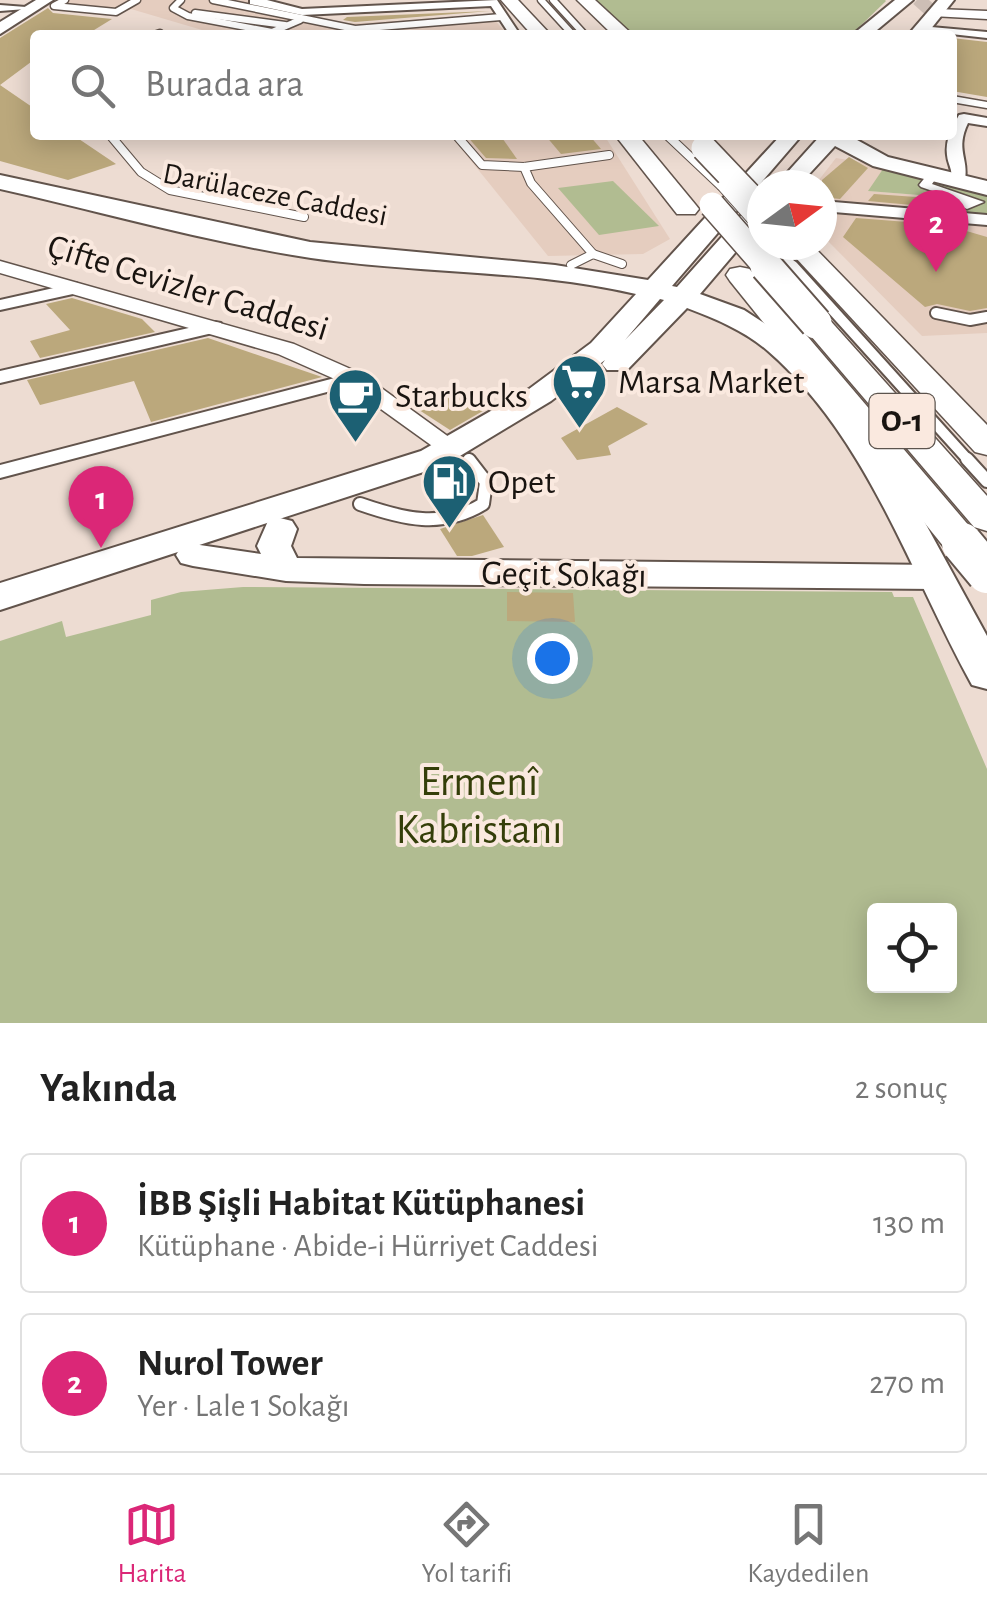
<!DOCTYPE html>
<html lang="tr">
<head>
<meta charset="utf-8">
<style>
	:root { --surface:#fff; --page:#f6f6f6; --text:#222; --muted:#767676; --line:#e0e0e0; --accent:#db2777 }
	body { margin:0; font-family:"Alegreya Sans",sans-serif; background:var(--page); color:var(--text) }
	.controls { position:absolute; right:30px; bottom:30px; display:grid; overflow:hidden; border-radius:10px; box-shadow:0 5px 25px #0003 }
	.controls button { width:90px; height:90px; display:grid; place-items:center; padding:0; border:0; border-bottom:2px solid var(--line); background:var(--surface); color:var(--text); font:50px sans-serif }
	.compass { position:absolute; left:747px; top:170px; width:90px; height:90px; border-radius:50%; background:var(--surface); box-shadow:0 5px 25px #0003; rotate:75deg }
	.you { position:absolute; left:552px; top:658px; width:35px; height:35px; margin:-25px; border:8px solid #fff; border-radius:50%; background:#1a73e8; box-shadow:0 0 0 15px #1a73e833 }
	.badge { display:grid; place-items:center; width:65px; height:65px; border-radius:50%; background:var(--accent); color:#fff; font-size:32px; font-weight:700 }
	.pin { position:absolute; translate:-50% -82px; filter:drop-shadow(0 2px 5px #0008) }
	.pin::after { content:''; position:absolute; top:52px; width:35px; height:30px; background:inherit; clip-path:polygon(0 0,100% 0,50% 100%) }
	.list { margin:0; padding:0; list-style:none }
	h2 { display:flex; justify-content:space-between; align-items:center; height:130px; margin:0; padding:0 40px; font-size:42px }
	h2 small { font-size:32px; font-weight:400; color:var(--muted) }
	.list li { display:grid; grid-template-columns:65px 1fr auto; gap:30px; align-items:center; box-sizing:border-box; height:140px; margin:0 20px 20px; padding:0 20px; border:2px solid var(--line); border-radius:10px }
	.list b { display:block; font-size:38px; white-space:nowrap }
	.list p { margin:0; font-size:32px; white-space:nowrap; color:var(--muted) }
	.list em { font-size:32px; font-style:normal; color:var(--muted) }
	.icon { flex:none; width:55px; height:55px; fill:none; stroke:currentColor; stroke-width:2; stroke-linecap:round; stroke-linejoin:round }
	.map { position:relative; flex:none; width:987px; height:1023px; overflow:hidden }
	.search { position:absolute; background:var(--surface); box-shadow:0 5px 25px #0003; left:30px; right:30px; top:30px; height:110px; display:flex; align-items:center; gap:25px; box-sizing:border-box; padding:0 35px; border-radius:10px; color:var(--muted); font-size:38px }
	.sheet { height:450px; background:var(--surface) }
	nav { display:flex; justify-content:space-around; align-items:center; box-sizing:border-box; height:140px; border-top:2px solid var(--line); background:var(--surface); font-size:28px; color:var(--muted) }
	nav a { display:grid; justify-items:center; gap:5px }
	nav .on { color:var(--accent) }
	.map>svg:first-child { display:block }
	.built { fill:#e5cdbf }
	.green { fill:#b1bc91; fill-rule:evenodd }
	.building { fill:#bba87c }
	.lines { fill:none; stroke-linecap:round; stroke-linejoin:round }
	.primary-tunnel { stroke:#cdbeb5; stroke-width:18; stroke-dasharray:18 9; stroke-linecap:butt }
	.service-far3-casing { stroke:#62544c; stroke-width:9 }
	.service-far2-casing { stroke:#62544c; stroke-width:10 }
	.service-far1-casing { stroke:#62544c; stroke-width:14 }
	.service-casing { stroke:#62544c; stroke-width:16 }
	.pedestrian-casing { stroke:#62544c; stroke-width:3 }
	.minor-casing { stroke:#62544c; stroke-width:4 }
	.tertiary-casing { stroke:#62544c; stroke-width:3 }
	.secondary-casing { stroke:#62544c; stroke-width:4 }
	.primary-casing { stroke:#62544c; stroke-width:4 }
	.trunk-casing { stroke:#62544c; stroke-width:3 }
	.service-far3 { stroke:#fff; stroke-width:6 }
	.service-far2 { stroke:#fff; stroke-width:8 }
	.service-far1 { stroke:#fff; stroke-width:10 }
	.service { stroke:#fff; stroke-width:12 }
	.pedestrian { fill:#fff; fill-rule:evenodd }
	.minor { fill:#fff; fill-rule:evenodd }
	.tertiary { fill:#fff; fill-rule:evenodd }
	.secondary { fill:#fff; fill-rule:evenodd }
	.primary { fill:#fff; fill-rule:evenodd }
	.trunk { fill:#fff; fill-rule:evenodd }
	.service-bridge-casing { stroke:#62544c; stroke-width:10; stroke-linecap:butt }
	.trunk-bridge-far2-casing { stroke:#62544c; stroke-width:28; stroke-linecap:butt }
	.trunk-bridge-far1-casing { stroke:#62544c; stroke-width:35; stroke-linecap:butt }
	.trunk-bridge-casing { stroke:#62544c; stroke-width:44; stroke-linecap:butt }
	.service-bridge { stroke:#fff; stroke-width:8 }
	.trunk-bridge-far2 { stroke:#fff; stroke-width:25 }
	.trunk-bridge-far1 { stroke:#fff; stroke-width:31 }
	.trunk-bridge { stroke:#fff; stroke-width:40 }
	.labels { text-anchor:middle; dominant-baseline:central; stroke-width:8; stroke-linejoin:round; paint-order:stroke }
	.far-street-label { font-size:30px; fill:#191410; stroke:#fae9df }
	.shield { fill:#fae9df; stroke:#5c544e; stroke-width:2.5 }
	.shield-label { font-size:32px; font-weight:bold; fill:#191410 }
	.street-label { font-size:35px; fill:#191410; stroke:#fae9df }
	.poi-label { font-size:35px; fill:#191410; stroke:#fae9df; text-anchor:start }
	.near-park-label { font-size:42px; fill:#343e09; stroke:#fae9df }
</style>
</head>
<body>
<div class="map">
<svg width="987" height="1023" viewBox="0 0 987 1023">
	<rect width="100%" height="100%" fill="#eddcd2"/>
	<!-- built -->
	<g class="built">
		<polygon points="59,0 245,0 341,24 491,16 508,35 219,35 131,9 118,14 51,5"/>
		<polygon points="450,135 604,135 670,239 643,254 548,256"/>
		<polygon points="836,158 885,166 869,191 944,197 947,215 822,203 822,185 815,185"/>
		<polygon points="822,212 987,222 987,333 922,336 822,235"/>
	</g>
	<!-- green -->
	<g class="green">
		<polygon points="590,0 885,0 886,1 851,35 629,35"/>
		<polygon points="885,166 987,194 987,216 947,215 944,197 868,191"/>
		<polygon points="613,181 659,226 599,235 558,188"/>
		<path d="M243 587 892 592 894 597H913L987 769V1023H0V641L62 621 66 637 151 615V600L181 592ZM874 911H950V986H874Z"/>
	</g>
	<!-- building -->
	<g class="building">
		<polygon points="48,8 53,13 112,19 86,35 35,35 35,59 0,85 0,38"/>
		<polygon points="490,11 355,22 343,20 347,17"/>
		<polygon points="952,38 987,42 987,97 952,91"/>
		<polygon points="0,85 35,109 35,135 73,135 116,164 68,180 0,161"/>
		<polygon points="466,135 500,135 517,159 486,158"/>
		<polygon points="545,135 589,135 601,149 561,154"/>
		<polygon points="849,157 868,168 840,199 822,197 822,180"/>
		<polygon points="874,194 944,199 945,208 868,201"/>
		<polygon points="856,218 946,225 987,237 987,308 970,311 937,304 925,307 843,237"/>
		<polygon points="72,298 142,319 155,332 40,358 30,341 70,330 46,304"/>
		<polygon points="208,338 322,377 151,422 134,381 40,405 27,380"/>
		<polygon points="456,388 488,408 450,430 416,408"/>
		<polygon points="617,407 648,424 608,446 611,455 577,460 561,438"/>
		<polygon points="483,515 504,547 472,556 457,556 440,529"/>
		<polygon points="507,592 573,593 575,622 507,621"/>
	</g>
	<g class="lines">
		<!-- primary-tunnel -->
		<polyline class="primary-tunnel" points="920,10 929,0"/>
		<defs>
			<g id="service-far3">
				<polyline points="65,0 54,6 116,12 137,0"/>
				<polyline points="181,0 173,8 188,16 272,32 300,20"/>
				<polyline points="213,0 355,29 501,17"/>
				<polyline points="541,0 573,35"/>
				<polyline points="553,0 585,35"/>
				<polyline points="195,13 285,25"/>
				<polyline points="154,35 160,33"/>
				<polyline points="952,99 987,105"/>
			</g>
			<g id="service-far2">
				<polyline points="110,135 141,172 170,190 304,217"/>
				<polyline points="456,135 482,165 524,167 609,155"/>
				<polyline points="667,135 721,186"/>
				<polyline points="524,167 531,183 593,254"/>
				<polyline points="774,245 796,269"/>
				<polyline points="571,265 593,254 622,264"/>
			</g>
			<g id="service-far1">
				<polyline points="793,266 969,461"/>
				<polyline points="936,313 970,320 987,317"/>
			</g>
			<g id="service">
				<polyline points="967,459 987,481"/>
				<path d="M360 504C403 519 442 529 483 504L486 482 469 460"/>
			</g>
			<polygon id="pedestrian" points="927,175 937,177 932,184 984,202 967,209 953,203 953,198 921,187 919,185"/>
			<g id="minor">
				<polygon points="250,0 267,0 302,9 497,0 519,33 510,35 491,6 302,15 250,4"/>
				<polygon points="0,5 39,8 0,11"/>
				<polygon points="920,26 987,32 987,38 924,31"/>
				<path d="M964 114 987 118V126L968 123C955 150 969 158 965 180L958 184 951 180C953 168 948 166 947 155 945 140 952 128 959 115Z"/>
				<polygon points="822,201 987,215 987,225 822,211"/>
				<polygon points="76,283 85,288 82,292 0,310 0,300"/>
				<polygon points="215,322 221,323 221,331 0,383 0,371"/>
				<polygon points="354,373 361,375 364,379 361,383 0,478 0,465"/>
			</g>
			<g id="tertiary">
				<polygon points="937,9 987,11 987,19 932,16 931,13"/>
				<polygon points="0,261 294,344 362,374 464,448 451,456 442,453 346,384 278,354 0,273"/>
			</g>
			<g id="secondary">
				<polygon points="36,0 53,0 0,34 0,22"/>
				<polygon points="280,518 292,521 297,529 291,546 297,558 936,565 948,569 953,577 948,585 936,589 364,584 286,581 193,566 181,563 176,555 181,547 193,544 261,554 257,546 268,521"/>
			</g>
			<g id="primary">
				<polygon points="895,0 913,0 871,35 852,35"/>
				<polygon points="938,0 954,0 926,35 908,35"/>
				<path d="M781 135H802L672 286 677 287 753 202 762 200V221L700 294 744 310 787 338 851 408 912 499 987 636V689L972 685C910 573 868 438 768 351 745 331 716 319 687 308L627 370H607L602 364 605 360 551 401 445 465 0 610V583L421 451 529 389 591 343 636 294C530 269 419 274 311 258 206 242 103 212 0 189V175L310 242 555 265 648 280ZM660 299 664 300 625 340Z"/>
				<polygon points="821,135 848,135 888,157 987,181 987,195 873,166 835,146 799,185 776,185"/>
			</g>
			<g id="trunk">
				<polygon points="501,0 518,0 551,35 532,35"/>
				<polygon points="577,0 595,0 633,35 613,35"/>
				<polygon points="615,135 638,135 695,204 699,209 695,214 677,214"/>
				<polygon points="784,245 812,245 987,425 987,455 975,452"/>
				<polygon points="740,267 750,269 976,534 981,543 976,552 962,556 948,552 730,281 726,275 730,269"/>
				<polygon points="816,314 827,317 987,496 987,531 974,527 805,329 801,323 805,317"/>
			</g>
		</defs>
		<!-- service-far3 casing -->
		<use href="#service-far3" class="service-far3-casing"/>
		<!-- service-far2 casing -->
		<use href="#service-far2" class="service-far2-casing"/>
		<!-- service-far1 casing -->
		<use href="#service-far1" class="service-far1-casing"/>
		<!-- service casing -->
		<use href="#service" class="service-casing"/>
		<!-- pedestrian casing -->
		<use href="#pedestrian" class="pedestrian-casing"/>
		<!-- minor casing -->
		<use href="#minor" class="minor-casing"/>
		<!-- tertiary casing -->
		<use href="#tertiary" class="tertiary-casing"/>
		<!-- secondary casing -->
		<use href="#secondary" class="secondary-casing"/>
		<!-- primary casing -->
		<use href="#primary" class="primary-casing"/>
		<!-- trunk casing -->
		<use href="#trunk" class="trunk-casing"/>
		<!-- service-far3 -->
		<use href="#service-far3" class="service-far3"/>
		<!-- service-far2 -->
		<use href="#service-far2" class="service-far2"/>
		<!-- service-far1 -->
		<use href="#service-far1" class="service-far1"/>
		<!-- service -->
		<use href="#service" class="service"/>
		<!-- pedestrian -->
		<use href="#pedestrian" class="pedestrian"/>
		<!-- minor -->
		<use href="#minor" class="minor"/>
		<!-- tertiary -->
		<use href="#tertiary" class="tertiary"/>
		<!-- secondary -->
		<use href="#secondary" class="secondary"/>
		<!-- primary -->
		<use href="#primary" class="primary"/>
		<!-- trunk -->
		<use href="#trunk" class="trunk"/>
		<defs>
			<polyline id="service-bridge" points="721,186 762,232"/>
			<g id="trunk-bridge-far2">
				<polyline points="704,148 762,209"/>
				<polyline points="712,205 768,269"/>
			</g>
			<polyline id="trunk-bridge-far1" points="766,266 816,323"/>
			<polyline id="trunk-bridge" points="962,543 987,573"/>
		</defs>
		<!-- service-bridge casing -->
		<use href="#service-bridge" class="service-bridge-casing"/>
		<!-- trunk-bridge-far2 casing -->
		<use href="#trunk-bridge-far2" class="trunk-bridge-far2-casing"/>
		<!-- trunk-bridge-far1 casing -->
		<use href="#trunk-bridge-far1" class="trunk-bridge-far1-casing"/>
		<!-- trunk-bridge casing -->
		<use href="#trunk-bridge" class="trunk-bridge-casing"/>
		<!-- service-bridge -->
		<use href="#service-bridge" class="service-bridge"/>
		<!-- trunk-bridge-far2 -->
		<use href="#trunk-bridge-far2" class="trunk-bridge-far2"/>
		<!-- trunk-bridge-far1 -->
		<use href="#trunk-bridge-far1" class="trunk-bridge-far1"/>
		<!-- trunk-bridge -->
		<use href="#trunk-bridge" class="trunk-bridge"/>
	</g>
	<!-- icons -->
	<defs>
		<symbol id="supermarket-pin" viewBox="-11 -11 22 30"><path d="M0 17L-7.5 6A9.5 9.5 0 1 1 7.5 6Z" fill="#1c6073" stroke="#fae9df"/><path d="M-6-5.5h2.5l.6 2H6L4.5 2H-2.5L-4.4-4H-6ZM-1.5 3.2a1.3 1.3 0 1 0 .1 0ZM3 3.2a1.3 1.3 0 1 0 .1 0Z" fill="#fff"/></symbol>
		<symbol id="cafe-pin" viewBox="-11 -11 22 30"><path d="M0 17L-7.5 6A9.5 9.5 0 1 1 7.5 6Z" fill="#1c6073" stroke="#fae9df"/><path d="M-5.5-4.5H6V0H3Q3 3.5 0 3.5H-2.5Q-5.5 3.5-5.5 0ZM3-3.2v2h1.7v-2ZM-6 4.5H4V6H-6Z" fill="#fff"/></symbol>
		<symbol id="fuel-pin" viewBox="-11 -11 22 30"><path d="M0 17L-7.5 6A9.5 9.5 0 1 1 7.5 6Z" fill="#1c6073" stroke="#fae9df"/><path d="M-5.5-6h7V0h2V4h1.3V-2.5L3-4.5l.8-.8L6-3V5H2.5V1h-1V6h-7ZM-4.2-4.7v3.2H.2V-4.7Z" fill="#fff"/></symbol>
	</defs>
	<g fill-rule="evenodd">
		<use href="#supermarket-pin" x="548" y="350" width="63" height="86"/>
		<use href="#cafe-pin" x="324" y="364" width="63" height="86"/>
		<use href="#fuel-pin" x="418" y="450" width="63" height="86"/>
	</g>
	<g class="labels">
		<!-- far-street labels -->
		<g class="far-street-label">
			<text transform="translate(275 195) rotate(11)">Darülaceze Caddesi</text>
		</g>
		<!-- shield labels -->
		<rect class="shield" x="869.5" y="394" width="65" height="54" rx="8"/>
		<g class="shield-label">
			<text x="902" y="421">O-1</text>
		</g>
		<!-- street labels -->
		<g class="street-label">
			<text transform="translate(188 288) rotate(17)">Çifte Cevizler Caddesi</text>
			<text transform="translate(564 575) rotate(1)">Geçit Sokağı</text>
		</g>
		<!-- poi labels -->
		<g class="poi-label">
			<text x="618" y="382">Marsa Market</text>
			<text x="395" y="396">Starbucks</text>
			<text x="488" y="482">Opet</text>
		</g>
		<!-- near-park labels -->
		<g class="near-park-label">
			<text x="479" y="782">Ermenî<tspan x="479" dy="48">Kabristanı</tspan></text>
		</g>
	</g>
</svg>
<div class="controls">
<button><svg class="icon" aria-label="locate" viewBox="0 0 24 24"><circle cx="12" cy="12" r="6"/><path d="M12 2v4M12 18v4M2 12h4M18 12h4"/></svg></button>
</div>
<svg class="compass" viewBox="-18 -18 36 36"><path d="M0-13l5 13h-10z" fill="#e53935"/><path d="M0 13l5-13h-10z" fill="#767676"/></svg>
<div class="you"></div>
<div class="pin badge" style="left:101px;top:548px">1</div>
<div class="pin badge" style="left:936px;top:272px">2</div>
<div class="search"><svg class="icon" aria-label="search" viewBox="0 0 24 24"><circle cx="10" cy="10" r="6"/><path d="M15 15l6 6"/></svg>Burada ara</div>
</div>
<section class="sheet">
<h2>Yakında<small>2 sonuç</small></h2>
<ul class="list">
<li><span class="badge">1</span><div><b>İBB Şişli Habitat Kütüphanesi</b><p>Kütüphane · Abide-i Hürriyet Caddesi</p></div><em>130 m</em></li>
<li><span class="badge">2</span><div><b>Nurol Tower</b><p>Yer · Lale 1 Sokağı</p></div><em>270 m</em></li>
</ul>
</section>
<nav>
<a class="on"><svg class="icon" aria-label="map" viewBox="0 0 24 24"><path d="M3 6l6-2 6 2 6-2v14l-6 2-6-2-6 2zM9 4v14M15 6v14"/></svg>Harita</a>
<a><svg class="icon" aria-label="directions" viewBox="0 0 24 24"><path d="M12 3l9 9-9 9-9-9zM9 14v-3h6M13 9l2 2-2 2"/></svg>Yol tarifi</a>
<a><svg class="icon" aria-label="saved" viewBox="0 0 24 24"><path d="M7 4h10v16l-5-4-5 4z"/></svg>Kaydedilen</a>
</nav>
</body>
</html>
